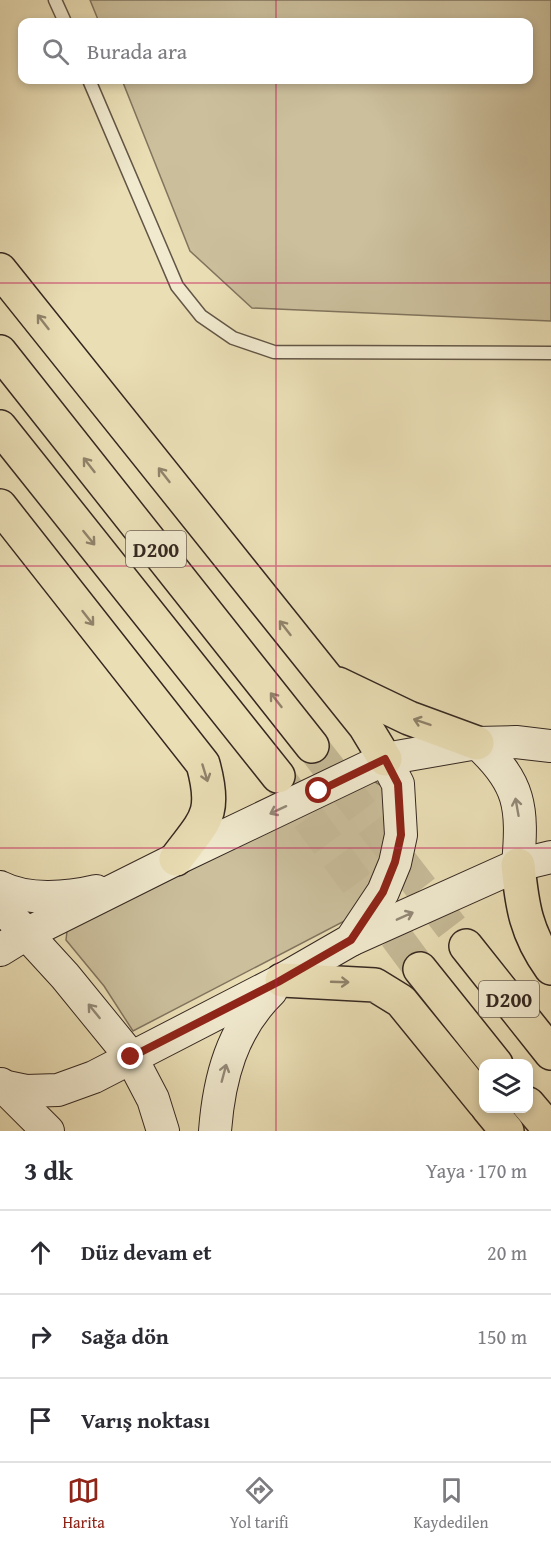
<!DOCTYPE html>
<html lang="tr">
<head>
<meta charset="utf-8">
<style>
	:root { --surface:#fff; --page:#f2f2f3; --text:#2b2b33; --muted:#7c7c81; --line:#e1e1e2; --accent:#8f2418 }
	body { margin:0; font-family:"Gentium Book Plus",serif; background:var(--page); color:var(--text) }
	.controls { position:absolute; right:18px; bottom:18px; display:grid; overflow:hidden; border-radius:12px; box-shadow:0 3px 9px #0003 }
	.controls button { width:54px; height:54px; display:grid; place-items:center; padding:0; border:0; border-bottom:2px solid var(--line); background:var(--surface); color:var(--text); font:30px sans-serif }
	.stop { position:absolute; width:18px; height:18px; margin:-14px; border:4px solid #8f2418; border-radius:50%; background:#fff }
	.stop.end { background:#8f2418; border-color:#fff; box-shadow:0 2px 6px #0008 }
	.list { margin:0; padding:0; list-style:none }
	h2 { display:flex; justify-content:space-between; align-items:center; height:78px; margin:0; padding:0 24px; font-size:26px }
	h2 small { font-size:20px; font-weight:400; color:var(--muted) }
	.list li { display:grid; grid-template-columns:39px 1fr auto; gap:18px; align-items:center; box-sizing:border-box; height:84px; padding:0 24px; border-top:2px solid var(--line) }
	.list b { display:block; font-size:22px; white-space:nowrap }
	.list em { font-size:20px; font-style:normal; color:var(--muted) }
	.icon { flex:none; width:33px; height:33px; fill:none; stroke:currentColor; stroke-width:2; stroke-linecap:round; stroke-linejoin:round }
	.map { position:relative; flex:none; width:551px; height:1131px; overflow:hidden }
	.search { position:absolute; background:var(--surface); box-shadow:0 3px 9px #0003; left:18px; right:18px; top:18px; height:66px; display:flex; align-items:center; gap:15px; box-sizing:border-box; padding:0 21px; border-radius:12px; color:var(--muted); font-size:22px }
	.sheet { height:330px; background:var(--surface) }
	nav { display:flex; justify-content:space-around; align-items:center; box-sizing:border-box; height:84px; border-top:2px solid var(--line); background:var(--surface); font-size:16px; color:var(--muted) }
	nav a { display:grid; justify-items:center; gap:3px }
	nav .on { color:var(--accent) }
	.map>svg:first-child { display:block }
	.green { fill:#cbbf9c; stroke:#80745e; stroke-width:1.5 }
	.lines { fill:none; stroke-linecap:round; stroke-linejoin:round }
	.highway-tunnel { stroke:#c6ba97; stroke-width:33; stroke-dasharray:33 16; stroke-linecap:butt }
	.lane-casing { stroke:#625646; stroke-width:15 }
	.secondary-casing { stroke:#352821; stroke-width:34 }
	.highway-casing { stroke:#352821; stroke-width:36 }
	.lane { stroke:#f1eacf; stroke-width:12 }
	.secondary { stroke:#f1eacf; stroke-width:32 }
	.highway { stroke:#eadeb5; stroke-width:33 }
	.oneway { stroke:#90836b }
	.oneway2 { stroke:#938978 }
	.route { stroke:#8f2418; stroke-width:8 }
	.grid { fill:none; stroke:#c2185b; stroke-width:1.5; stroke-opacity:0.55 }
	.labels { text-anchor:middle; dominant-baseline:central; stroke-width:4.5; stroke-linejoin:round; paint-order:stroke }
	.shield { fill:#f1eacf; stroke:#6d6255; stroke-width:1.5 }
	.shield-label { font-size:21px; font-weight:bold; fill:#352821 }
</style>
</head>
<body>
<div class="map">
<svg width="551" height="1131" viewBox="0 0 551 1131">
	<rect width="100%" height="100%" fill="#eadeb5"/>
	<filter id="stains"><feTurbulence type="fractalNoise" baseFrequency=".00333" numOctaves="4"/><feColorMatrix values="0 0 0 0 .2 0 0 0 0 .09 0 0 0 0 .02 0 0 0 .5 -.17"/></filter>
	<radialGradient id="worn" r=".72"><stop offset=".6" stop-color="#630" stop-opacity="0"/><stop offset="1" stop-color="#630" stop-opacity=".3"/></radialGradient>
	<!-- green -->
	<g class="green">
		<polygon points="90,0 551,0 551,321 252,308 190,251 122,80 528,80 528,22 99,22"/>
		<polygon points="372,780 390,791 391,821 379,871 356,915 133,1031 104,986 66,940 67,931"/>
	</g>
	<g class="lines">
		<!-- highway-tunnel -->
		<g class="highway-tunnel">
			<polyline points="312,746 466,946"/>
			<polyline points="279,778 420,969"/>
		</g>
		<defs>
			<g id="lane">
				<polyline points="55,0 65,22"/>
				<polyline points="89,80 177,286 201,316 233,338 274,352 551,353"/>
			</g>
			<g id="secondary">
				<polyline points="477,743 516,742 551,746"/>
				<path d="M385 759 477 743C521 783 523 807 518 865"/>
				<path d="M0 887C27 901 67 898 96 891"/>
				<polyline points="0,905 65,976 131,1057 153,1099 163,1131"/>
				<polyline points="351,940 518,865 551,857"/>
				<polyline points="0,950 26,934 176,859 385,759 398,784 401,835 395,863 383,892 351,940 278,982 94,1077 58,1090 26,1091 2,1086"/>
				<polyline points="1,1084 48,1131"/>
				<path d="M215 1131C219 1078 232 1029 271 991"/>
			</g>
			<g id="highway">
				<polyline points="0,270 365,726 385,759"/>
				<polyline points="0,352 312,746"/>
				<polyline points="0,427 278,776"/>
				<path d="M0 506 203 764C217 815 205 820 176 859"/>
				<polyline points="338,684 409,718 477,743"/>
				<path d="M518 865C522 906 526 933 551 968"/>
				<polyline points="466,946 551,1053"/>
				<polyline points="420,969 496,1064"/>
				<polyline points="282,980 375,985 401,1001 484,1103"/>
				<polyline points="528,1104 551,1131"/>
				<polyline points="488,1108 507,1131"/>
			</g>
		</defs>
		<!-- lane casing -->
		<use href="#lane" class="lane-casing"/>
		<!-- secondary casing -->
		<use href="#secondary" class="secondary-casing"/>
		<!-- highway casing -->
		<use href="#highway" class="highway-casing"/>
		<!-- lane -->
		<use href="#lane" class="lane"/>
		<!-- secondary -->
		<use href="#secondary" class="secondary"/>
		<!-- highway -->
		<use href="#highway" class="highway"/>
	</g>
	<!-- one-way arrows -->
	<defs><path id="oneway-shaft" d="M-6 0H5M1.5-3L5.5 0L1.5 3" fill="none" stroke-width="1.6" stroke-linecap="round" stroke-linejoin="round" transform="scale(1.5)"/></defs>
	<g class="oneway">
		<use href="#oneway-shaft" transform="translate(43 322) rotate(-128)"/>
		<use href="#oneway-shaft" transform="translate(89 465) rotate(-128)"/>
		<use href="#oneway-shaft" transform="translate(164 475) rotate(-128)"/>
		<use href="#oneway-shaft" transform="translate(89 538) rotate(51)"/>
		<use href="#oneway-shaft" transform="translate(88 618) rotate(52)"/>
		<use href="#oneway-shaft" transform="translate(285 628) rotate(-128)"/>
		<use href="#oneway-shaft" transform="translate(276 700) rotate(-128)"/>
		<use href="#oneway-shaft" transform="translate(422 722) rotate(-161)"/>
		<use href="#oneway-shaft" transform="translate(205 773) rotate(73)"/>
		<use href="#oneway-shaft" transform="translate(340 982) rotate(2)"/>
	</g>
	<g class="oneway2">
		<use href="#oneway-shaft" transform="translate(517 807) rotate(-100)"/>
		<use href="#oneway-shaft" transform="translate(278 810) rotate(155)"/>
		<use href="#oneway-shaft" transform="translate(405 916) rotate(-24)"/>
		<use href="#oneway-shaft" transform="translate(94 1011) rotate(-129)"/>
		<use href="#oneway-shaft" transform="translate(224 1073) rotate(-75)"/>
	</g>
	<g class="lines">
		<!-- route -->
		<polyline class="route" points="131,1057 278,982 351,940 383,892 395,862 401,835 398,784 385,759 319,791"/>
	</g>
	<!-- grid -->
	<path class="grid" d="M276 0V22M276 80V1131M0 283H551M0 566H551M0 848H551"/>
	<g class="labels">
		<!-- shield labels -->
		<g class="shield">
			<rect x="126" y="531" width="60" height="36" rx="4.5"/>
			<rect x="479" y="981" width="60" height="36" rx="4.5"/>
		</g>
		<g class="shield-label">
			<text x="156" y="549">D200</text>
			<text x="509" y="999">D200</text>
		</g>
	</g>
	<rect width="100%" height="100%" filter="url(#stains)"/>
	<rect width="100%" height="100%" fill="url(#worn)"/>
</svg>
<div class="controls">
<button><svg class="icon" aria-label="layers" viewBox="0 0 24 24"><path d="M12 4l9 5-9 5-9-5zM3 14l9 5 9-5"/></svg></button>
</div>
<div class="stop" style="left:319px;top:791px"></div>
<div class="stop end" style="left:131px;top:1057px"></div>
<div class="search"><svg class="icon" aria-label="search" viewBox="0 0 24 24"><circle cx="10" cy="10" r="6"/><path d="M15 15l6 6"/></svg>Burada ara</div>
</div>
<section class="sheet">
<h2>3 dk<small>Yaya · 170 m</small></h2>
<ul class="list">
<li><svg class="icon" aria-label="ahead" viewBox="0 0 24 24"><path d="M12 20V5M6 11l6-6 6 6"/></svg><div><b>Düz devam et</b></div><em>20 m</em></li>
<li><svg class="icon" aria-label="right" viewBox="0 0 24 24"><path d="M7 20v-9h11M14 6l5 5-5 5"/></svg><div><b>Sağa dön</b></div><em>150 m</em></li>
<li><svg class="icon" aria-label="arrive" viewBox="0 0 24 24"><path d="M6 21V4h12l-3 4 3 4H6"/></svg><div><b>Varış noktası</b></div></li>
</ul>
</section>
<nav>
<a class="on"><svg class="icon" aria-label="map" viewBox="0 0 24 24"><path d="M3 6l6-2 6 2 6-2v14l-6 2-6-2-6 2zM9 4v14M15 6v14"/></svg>Harita</a>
<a><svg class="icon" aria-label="directions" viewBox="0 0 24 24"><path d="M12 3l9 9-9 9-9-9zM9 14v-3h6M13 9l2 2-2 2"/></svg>Yol tarifi</a>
<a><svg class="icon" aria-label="saved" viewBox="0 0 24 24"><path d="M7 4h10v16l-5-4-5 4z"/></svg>Kaydedilen</a>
</nav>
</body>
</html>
